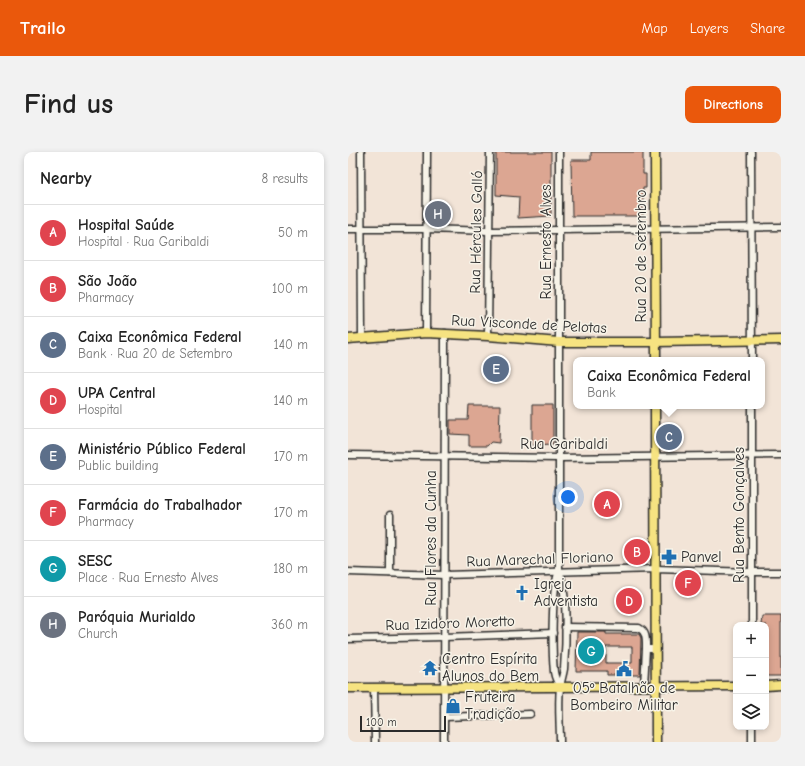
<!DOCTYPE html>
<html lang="en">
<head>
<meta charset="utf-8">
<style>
	:root { --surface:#fff; --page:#f2f2f2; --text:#222; --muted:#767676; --line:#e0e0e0; --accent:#ea580c }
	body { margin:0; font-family:"Comic Neue",sans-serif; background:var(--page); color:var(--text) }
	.controls { position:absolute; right:12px; bottom:12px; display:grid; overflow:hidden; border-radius:8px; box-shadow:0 2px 6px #0003 }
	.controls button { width:36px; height:36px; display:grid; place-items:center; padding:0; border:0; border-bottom:1px solid var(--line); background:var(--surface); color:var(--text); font:20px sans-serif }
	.scale { position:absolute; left:12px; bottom:10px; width:86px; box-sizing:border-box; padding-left:4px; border:2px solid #2b2b2b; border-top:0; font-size:11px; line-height:14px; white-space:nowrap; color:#2b2b2b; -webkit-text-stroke:3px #f7f3e8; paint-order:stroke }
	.you { position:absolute; left:220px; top:345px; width:14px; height:14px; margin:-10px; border:3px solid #fff; border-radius:50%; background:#1a73e8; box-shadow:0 0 0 6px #1a73e833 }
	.badge { display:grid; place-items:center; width:26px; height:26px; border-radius:50%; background:var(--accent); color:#fff; font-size:13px; font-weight:700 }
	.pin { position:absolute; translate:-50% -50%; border:2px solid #fff; box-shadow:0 1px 4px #0006 }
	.popup { position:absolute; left:225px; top:205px; width:192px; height:52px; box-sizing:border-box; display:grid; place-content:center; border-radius:8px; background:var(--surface); filter:drop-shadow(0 1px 3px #0005); font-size:13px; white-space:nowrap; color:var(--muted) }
	.popup b { font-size:15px; color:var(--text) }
	.popup::after { content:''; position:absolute; left:50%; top:100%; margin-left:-8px; border:8px solid transparent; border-top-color:var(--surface) }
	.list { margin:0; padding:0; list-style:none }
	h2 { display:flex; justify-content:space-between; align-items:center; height:52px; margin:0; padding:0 16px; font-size:17px }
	h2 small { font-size:13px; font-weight:400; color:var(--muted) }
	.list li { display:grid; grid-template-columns:26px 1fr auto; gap:12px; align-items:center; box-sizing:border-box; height:56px; padding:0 16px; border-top:1px solid var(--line) }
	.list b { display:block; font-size:15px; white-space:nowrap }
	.list p { margin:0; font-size:13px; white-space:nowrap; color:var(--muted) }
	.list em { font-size:13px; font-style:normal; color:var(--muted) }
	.icon { flex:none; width:22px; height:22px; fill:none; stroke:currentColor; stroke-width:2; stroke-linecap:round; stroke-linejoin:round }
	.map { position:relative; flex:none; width:433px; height:590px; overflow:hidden; border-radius:8px }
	header { display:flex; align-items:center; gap:24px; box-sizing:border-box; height:56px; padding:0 20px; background:var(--accent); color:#fff }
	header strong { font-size:19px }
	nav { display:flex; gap:22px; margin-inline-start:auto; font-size:14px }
	.intro { display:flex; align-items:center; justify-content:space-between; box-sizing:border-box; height:96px; padding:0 24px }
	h1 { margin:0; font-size:28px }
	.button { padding:10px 18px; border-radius:8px; background:var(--accent); color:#fff; font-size:14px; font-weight:700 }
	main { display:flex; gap:24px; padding:0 24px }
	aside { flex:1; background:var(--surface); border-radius:8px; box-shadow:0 2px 6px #0003 }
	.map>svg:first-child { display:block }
	.building { fill:#dca692; stroke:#2b2b2b; fill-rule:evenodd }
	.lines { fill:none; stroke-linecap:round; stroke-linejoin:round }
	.minor-casing { stroke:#2b2b2b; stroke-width:9 }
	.major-casing { stroke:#2b2b2b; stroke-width:11 }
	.minor { stroke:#f7f3e8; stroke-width:6 }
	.major { stroke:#f6e381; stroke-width:8 }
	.labels { text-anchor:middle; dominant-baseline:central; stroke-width:3; stroke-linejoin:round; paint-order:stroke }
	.street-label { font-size:15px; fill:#2b2b2b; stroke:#f7f3e8 }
	.poi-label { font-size:15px; fill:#2b2b2b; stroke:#f7f3e8; text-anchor:start }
</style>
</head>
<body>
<header>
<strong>Trailo</strong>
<nav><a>Map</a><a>Layers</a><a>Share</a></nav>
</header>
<div class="intro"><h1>Find us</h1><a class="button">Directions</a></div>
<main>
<aside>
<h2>Nearby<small>8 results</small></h2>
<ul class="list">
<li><span class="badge" style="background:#e0444e">A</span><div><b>Hospital Saúde</b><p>Hospital · Rua Garibaldi</p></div><em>50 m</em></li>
<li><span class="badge" style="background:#e0444e">B</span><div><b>São João</b><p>Pharmacy</p></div><em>100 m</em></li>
<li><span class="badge" style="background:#5c6f8a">C</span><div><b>Caixa Econômica Federal</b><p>Bank · Rua 20 de Setembro</p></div><em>140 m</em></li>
<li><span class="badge" style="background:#e0444e">D</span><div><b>UPA Central</b><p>Hospital</p></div><em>140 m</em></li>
<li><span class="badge" style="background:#5c6f8a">E</span><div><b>Ministério Público Federal</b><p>Public building</p></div><em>170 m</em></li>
<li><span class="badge" style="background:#e0444e">F</span><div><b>Farmácia do Trabalhador</b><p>Pharmacy</p></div><em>170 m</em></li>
<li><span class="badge" style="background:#0f9aa8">G</span><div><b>SESC</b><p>Place · Rua Ernesto Alves</p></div><em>180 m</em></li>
<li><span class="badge" style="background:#6b7280">H</span><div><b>Paróquia Murialdo</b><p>Church</p></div><em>360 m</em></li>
</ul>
</aside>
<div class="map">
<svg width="433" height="590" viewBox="0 0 433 590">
	<rect width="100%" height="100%" fill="#f2e4d7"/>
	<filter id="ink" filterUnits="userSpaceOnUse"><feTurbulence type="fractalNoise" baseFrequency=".025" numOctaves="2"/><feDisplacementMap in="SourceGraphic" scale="8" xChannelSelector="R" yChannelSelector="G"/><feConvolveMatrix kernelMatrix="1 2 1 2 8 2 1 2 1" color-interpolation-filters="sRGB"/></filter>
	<g filter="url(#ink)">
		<!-- building -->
		<g class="building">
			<polygon points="148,0 203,0 203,64 170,66 171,45 148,43"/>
			<polygon points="243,0 295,0 295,22 298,22 298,36 295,36 295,64 224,64 223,8 243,8"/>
			<polygon points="184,253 205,253 205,292 184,293"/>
			<polygon points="121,254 152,254 151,291 143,290 139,294 121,294 121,283 102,282 102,268 120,268"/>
			<polygon points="414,464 433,464 433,524 418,524 418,473 413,473"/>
			<path d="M229 480H258V482H291L293 486 292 523H259V519H228ZM258 495H284V511H258Z"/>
		</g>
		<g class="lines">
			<defs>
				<g id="minor">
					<polyline points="13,0 14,185"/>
					<path d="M211 0V419C203 437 204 499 206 520 207 526 209 530 212 534"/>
					<polyline points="403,0 404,208"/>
					<polyline points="0,77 78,77 141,79 433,75"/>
					<polyline points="78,181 79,0"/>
					<polyline points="140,184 142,0"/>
					<polyline points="0,303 211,306 433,303"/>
					<path d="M211 419C220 440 218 493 216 517 215 523 213 529 212 535 210 553 212 572 212 590"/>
					<polyline points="0,420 96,423 308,417 404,420 433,420"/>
					<polyline points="42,421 42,363"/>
					<polyline points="404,473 404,254"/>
					<path d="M217 475 291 476C299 480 298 488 298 497H307"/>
					<polyline points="0,487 96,485 205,481"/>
					<polyline points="296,534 298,497"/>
					<polyline points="26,536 27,590"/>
					<polyline points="97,565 182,562"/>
					<polyline points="404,575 404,590"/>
					<polyline points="96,590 97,181"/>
				</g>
				<g id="major">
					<polyline points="307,0 308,208"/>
					<polyline points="0,187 78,181 140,184 211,190 307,190 433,188"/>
					<polyline points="307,254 308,590"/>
					<polyline points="418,534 433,533"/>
					<polyline points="0,536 388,534"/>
				</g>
			</defs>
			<!-- minor casing -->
			<use href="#minor" class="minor-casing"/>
			<!-- major casing -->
			<use href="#major" class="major-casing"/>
			<!-- minor -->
			<use href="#minor" class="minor"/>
			<!-- major -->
			<use href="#major" class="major"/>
		</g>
	</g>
	<!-- icons -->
	<defs>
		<symbol id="pharmacy-bare" viewBox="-9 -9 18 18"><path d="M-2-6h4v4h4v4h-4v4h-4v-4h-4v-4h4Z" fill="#1f6fb2" stroke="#f7f3e8" stroke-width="2.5" paint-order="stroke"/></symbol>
		<symbol id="church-bare" viewBox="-9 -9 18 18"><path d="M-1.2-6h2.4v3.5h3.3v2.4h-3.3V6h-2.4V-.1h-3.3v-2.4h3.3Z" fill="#1f6fb2" stroke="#f7f3e8" stroke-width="2.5" paint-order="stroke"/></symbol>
		<symbol id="temple-bare" viewBox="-9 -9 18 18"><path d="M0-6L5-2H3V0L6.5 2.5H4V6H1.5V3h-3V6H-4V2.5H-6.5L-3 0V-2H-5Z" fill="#1f6fb2" stroke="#f7f3e8" stroke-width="2.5" paint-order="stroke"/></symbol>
		<symbol id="civic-bare" viewBox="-9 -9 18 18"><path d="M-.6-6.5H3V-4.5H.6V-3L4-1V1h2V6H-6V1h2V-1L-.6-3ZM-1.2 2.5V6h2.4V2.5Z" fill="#1f6fb2" stroke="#f7f3e8" stroke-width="2.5" paint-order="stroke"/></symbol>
		<symbol id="shop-bare" viewBox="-9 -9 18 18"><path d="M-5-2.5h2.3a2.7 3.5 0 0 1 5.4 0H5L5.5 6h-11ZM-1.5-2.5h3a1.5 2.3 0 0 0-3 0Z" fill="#1f6fb2" stroke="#f7f3e8" stroke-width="2.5" paint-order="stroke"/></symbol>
	</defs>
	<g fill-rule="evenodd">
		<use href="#pharmacy-bare" x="310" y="394" width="22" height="22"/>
		<use href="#church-bare" x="163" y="430" width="22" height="22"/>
		<use href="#temple-bare" x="71" y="505" width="22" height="22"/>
		<use href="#civic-bare" x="265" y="506" width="22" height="22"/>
		<use href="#shop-bare" x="94" y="543" width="22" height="22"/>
	</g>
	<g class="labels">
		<!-- street labels -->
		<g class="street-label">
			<text transform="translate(128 80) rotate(-89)">Rua Hércules Galló</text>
			<text transform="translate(198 90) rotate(-90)">Rua Ernesto Alves</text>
			<text transform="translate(293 104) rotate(-90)">Rua 20 de Setembro</text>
			<text transform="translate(181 172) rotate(3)">Rua Visconde de Pelotas</text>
			<text x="216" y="292">Rua Garibaldi</text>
			<text transform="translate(391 363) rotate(-90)">Rua Bento Gonçalves</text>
			<text transform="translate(83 386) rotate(-90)">Rua Flores da Cunha</text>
			<text transform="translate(192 407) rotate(-2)">Rua Marechal Floriano</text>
			<text transform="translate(102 471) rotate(-2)">Rua Izidoro Moretto</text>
		</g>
		<!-- poi labels -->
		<g class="poi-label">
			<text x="333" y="405">Panvel</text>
			<text x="186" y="432">Igreja<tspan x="186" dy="17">Adventista</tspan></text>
			<text x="94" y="507">Centro Espírita<tspan x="94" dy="17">Alunos do Bem</tspan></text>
			<text x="276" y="536" text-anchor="middle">05º Batalhão de<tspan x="276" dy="17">Bombeiro Militar</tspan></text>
			<text x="117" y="545">Fruteira<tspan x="117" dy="17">Tradição</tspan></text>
		</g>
	</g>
</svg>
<div class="controls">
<button>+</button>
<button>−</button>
<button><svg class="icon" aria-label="layers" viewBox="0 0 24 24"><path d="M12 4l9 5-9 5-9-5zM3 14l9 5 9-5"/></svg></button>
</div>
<div class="scale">100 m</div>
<div class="you"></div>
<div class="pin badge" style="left:259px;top:352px;background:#e0444e">A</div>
<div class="pin badge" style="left:289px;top:400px;background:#e0444e">B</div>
<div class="pin badge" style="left:321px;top:285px;background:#5c6f8a">C</div>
<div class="popup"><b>Caixa Econômica Federal</b>Bank</div>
<div class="pin badge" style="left:281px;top:449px;background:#e0444e">D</div>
<div class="pin badge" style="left:148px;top:217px;background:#5c6f8a">E</div>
<div class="pin badge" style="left:340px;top:431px;background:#e0444e">F</div>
<div class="pin badge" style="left:243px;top:499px;background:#0f9aa8">G</div>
<div class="pin badge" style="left:90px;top:62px;background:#6b7280">H</div>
</div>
</main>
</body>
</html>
